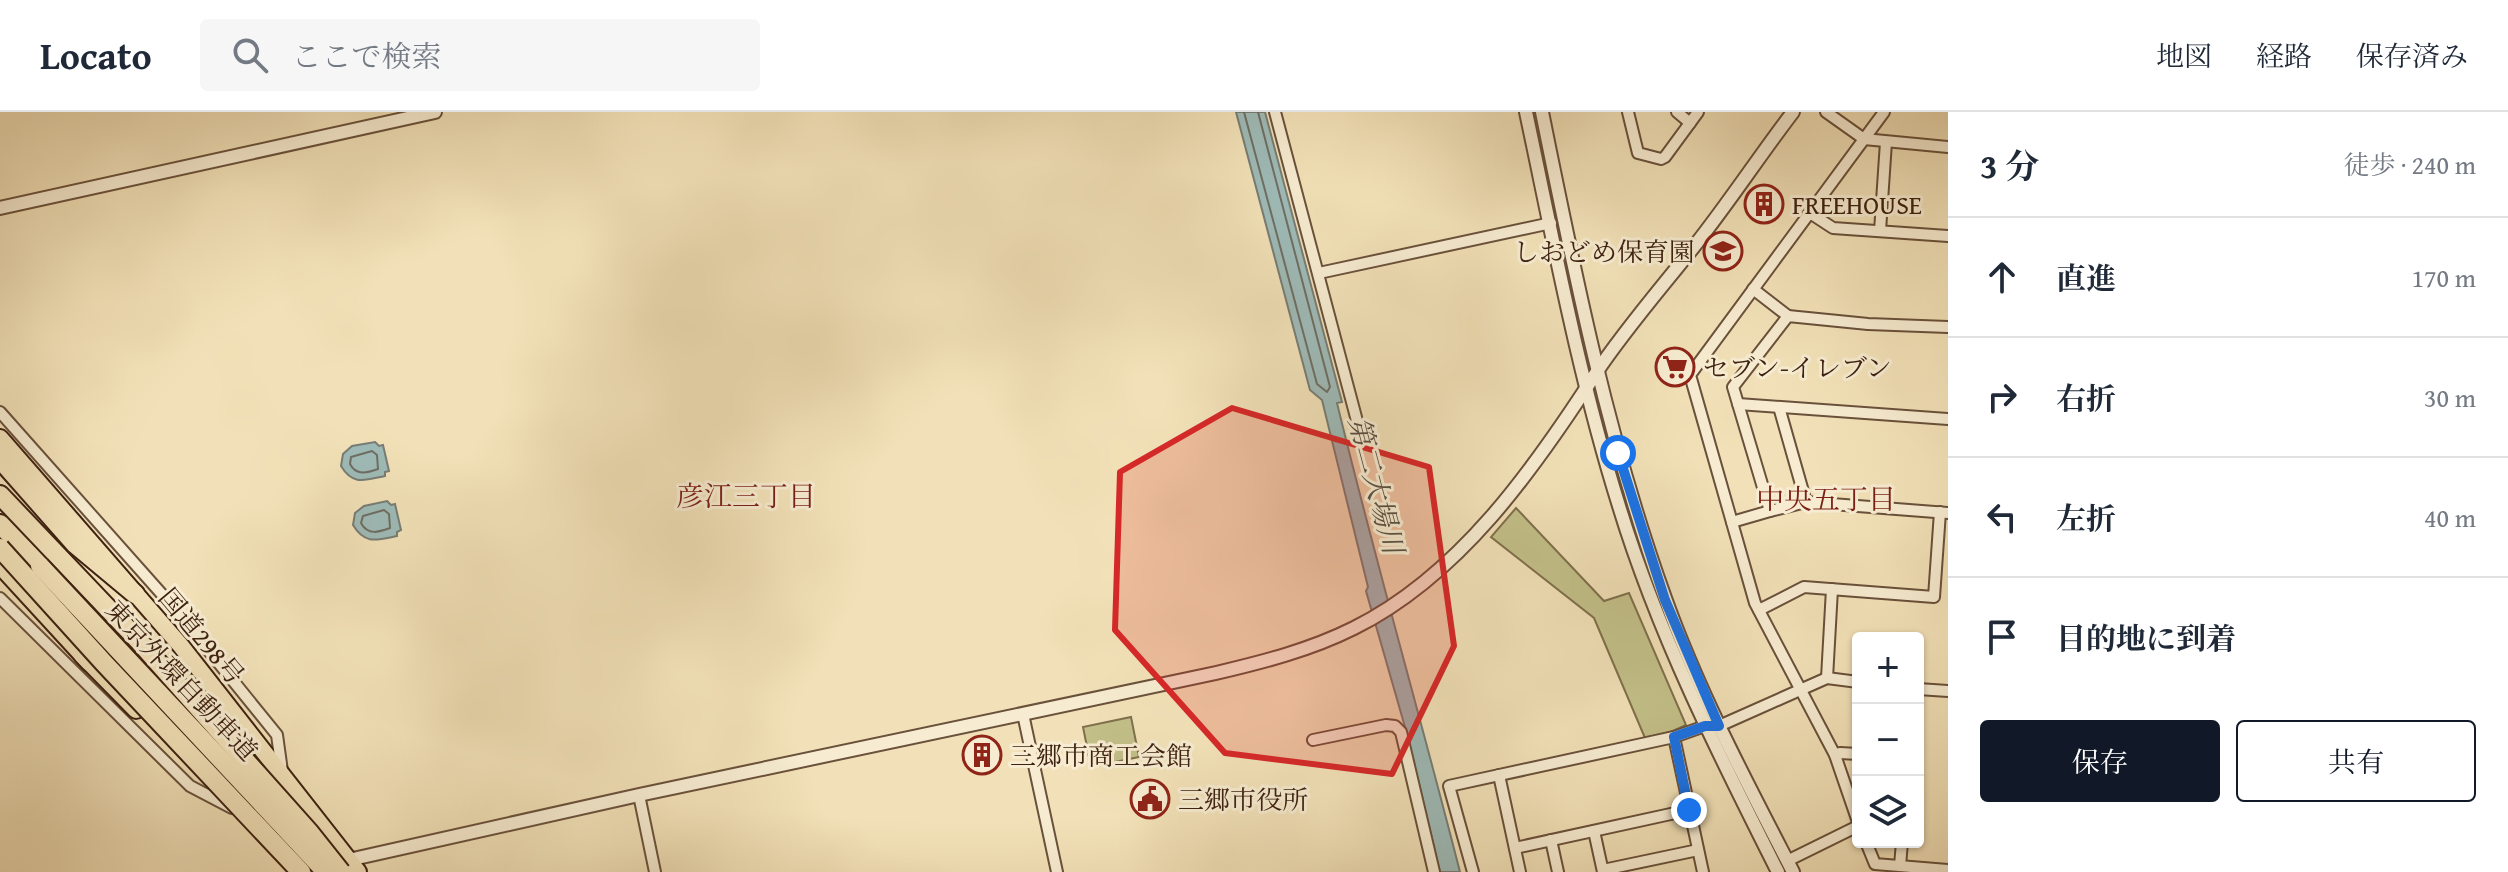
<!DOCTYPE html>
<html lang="ja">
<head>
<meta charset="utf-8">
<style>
	:root { --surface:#fff; --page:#f6f6f7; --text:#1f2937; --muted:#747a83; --line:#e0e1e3; --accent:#111827 }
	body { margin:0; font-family:"Gentium Book Plus","Noto Serif JP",serif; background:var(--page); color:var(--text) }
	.controls { position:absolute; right:24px; bottom:24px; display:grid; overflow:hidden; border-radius:8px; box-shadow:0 2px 6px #0004 }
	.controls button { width:72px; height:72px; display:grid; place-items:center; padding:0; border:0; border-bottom:2px solid var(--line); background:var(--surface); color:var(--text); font:40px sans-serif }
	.stop { position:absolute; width:24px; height:24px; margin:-18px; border:6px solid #1a73e8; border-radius:50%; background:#fff }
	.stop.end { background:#1a73e8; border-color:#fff; box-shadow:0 2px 8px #0008 }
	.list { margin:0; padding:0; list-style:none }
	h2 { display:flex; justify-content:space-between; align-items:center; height:104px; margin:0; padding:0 32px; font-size:34px }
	h2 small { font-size:26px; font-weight:400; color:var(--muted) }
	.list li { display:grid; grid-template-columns:52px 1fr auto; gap:24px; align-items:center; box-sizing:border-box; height:120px; padding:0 32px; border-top:2px solid var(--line) }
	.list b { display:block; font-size:30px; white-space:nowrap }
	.list em { font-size:26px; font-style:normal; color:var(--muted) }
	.actions { display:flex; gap:16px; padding:24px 32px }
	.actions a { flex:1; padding:18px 0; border:2px solid var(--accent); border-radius:8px; text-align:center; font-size:28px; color:var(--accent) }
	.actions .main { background:var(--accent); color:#fff }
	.icon { flex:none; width:44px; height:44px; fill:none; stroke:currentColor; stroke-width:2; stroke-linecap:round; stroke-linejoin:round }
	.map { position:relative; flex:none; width:1948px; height:760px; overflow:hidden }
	header { display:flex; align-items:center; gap:48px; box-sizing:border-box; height:112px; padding:0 40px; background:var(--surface); border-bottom:2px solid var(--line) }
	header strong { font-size:38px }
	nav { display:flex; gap:44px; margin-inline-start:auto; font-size:28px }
	.search { width:560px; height:72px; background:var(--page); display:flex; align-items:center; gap:20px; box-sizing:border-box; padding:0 28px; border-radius:8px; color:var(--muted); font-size:30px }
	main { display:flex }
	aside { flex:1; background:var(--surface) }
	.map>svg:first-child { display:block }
	.green { fill:#c3c089; stroke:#80704d; stroke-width:2 }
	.water { fill:#9ebbb8; stroke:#777d75; stroke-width:2 }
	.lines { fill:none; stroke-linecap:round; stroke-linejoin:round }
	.shore { stroke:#6e6e64; stroke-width:2 }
	.minor-casing { stroke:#6a513b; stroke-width:14 }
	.tertiary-casing { stroke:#6a513b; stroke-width:16 }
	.trunk-casing { stroke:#3d2111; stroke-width:20 }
	.motorway-casing { stroke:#3d2111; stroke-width:22 }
	.minor { stroke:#f7ecd1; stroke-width:10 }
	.tertiary { stroke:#f7ecd1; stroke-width:12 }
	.trunk { stroke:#f2e1b8; stroke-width:16 }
	.motorway { stroke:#f2e1b8; stroke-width:18 }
	.motorway-bridge-casing { stroke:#3d2111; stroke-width:22; stroke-linecap:butt }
	.motorway-bridge { stroke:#f2e1b8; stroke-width:18 }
	.route { stroke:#1a73e8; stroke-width:10 }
	.marked { fill:#d62828; fill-opacity:0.2; stroke:#d62828; stroke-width:6; stroke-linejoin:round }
	.labels { text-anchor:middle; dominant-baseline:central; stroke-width:6; stroke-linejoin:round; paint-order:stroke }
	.poi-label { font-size:26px; fill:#3d2111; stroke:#f7ecd1; text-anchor:start }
	.street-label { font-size:26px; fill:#3d2111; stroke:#f7ecd1 }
	.water-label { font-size:28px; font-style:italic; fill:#5a4f43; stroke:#f7ecd1 }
	.neighbourhood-label { font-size:28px; fill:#7a1f14; stroke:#f7ecd1 }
</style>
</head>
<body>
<header>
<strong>Locato</strong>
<div class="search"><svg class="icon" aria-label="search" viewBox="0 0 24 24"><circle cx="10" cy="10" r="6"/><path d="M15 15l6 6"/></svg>ここで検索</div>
<nav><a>地図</a><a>経路</a><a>保存済み</a></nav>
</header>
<main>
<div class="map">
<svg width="1948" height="760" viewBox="0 0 1948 760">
	<rect width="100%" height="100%" fill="#f2e1b8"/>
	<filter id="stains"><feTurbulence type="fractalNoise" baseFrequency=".0025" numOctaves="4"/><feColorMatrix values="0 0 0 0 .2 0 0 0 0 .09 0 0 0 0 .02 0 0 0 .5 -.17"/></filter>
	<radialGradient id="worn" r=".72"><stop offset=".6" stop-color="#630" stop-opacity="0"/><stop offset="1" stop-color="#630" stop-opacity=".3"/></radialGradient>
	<!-- green -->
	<g class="green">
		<polygon points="1516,396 1604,489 1629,481 1686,613 1673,619 1645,626 1594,506 1491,425"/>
		<polygon points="1131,605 1139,645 1091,655 1083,615"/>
	</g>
	<!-- water -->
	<g class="water">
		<path d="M1236 0H1265L1342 290 1337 291C1375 448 1420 603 1460 760H1440L1407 622 1366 479 1368 475 1322 288 1310 278Z"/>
		<path d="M375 330 379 334 383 333 389 359 385 360V364C365 368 353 374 341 354L343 342 352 334Z"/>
		<path d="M387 389 391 393 395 392 401 418 397 420V424C377 428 365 433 353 413L355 401 364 394Z"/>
	</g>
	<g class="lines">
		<!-- shore -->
		<g class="shore">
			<polyline points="1244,0 1317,272 1327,280 1330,275 1258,0"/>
			<path d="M372 339 377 343 378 357C367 361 356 364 350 352L351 345Z"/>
			<path d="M384 398 389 402 390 416C379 420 368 424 361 411L363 404Z"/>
		</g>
		<defs>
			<g id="minor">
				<polyline points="1275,0 1361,324"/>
				<polyline points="1628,0 1638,41 1661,47 1665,45 1698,0"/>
				<polyline points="1677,0 1690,11"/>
				<polyline points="1826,0 1864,27 1948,35"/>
				<polyline points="1810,101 1833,116 1948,124"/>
				<polyline points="1880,119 1886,30"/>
				<polyline points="1319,161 1551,111"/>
				<polyline points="1753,177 1788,204"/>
				<polyline points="1948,215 1868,212 1788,204 1733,275 1770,399 1806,390 1948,401"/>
				<polyline points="1738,292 1948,307"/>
				<polyline points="1779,295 1806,390"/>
				<polyline points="0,300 175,497 277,623 282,659"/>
				<polyline points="1732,410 1770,399"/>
				<polyline points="0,486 190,674 232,696"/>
				<polyline points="1759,498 1804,475 1934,485 1940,400"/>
				<polyline points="1827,566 1832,477"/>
				<polyline points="1918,577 1948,579"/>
				<polyline points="1023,602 1057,760"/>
				<polyline points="1674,625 1703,760"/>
				<polyline points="1313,628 1386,613 1395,614 1401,620 1434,760"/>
				<polyline points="1835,643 1840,641 1858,642"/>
				<polyline points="1499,663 1520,760"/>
				<polyline points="639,683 655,760"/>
				<polyline points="1858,710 1835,643 1755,491 1690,263 1884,0"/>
				<polyline points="1594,719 1603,760"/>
				<polyline points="1551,728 1558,760"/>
				<polyline points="1866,730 1875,752 1948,758"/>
				<polyline points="1515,736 1689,698"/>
				<polyline points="1787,749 1858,714"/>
				<polyline points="1900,754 1902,730"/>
				<polyline points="1603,758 1698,738"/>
				<polyline points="1473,760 1449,674 1674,625 1705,614 1719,614 1827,566 1858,570"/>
			</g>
			<g id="tertiary">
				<path d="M1526 0C1554 132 1579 266 1619 394 1658 522 1718 641 1778 760"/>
				<path d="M1542 0C1575 164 1608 328 1665 486 1699 581 1747 671 1793 760"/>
				<polyline points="0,96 435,0"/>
				<path d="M344 749 639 683 1216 561C1263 550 1310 538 1354 516 1459 464 1534 357 1596 261 1626 216 1663 174 1696 132 1730 89 1760 43 1793 0"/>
			</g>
			<g id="trunk">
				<polyline points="0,326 181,534 358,760"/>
				<polyline points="82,543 136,598"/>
			</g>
			<g id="motorway">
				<polyline points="0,347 75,432 135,482"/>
				<polyline points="0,383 138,528"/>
				<polyline points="0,412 40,454"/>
				<polyline points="0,452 90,550"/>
			</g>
		</defs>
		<!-- minor casing -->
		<use href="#minor" class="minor-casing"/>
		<!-- tertiary casing -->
		<use href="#tertiary" class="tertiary-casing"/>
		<!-- trunk casing -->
		<use href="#trunk" class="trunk-casing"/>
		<!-- motorway casing -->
		<use href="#motorway" class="motorway-casing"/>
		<!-- minor -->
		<use href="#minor" class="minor"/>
		<!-- tertiary -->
		<use href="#tertiary" class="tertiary"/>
		<!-- trunk -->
		<use href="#trunk" class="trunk"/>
		<!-- motorway -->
		<use href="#motorway" class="motorway"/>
		<defs>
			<g id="motorway-bridge">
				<polyline points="0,436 104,551 301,760"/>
				<polyline points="40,454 326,760"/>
				<polyline points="138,528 310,721 341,760"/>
			</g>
		</defs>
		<!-- motorway-bridge casing -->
		<use href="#motorway-bridge" class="motorway-bridge-casing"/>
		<!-- motorway-bridge -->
		<use href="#motorway-bridge" class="motorway-bridge"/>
	</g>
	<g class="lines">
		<!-- route -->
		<polyline class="route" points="1618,341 1665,488 1719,614 1705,614 1674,625 1689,698"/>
	</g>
	<!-- marked area -->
	<path class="marked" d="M1232 296 1429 355 1454 534 1392 662 1225 641 1115 518 1120 360Z"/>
	<!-- icons -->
	<defs>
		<symbol id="building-ring" viewBox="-11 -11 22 22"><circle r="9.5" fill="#f7ecd1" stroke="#8f2418" stroke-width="1.5"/><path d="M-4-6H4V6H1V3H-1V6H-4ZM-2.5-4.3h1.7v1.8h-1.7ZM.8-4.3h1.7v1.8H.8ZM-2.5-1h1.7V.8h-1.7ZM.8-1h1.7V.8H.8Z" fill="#8f2418"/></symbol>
		<symbol id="school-ring" viewBox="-11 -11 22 22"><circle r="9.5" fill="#f7ecd1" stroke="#8f2418" stroke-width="1.5"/><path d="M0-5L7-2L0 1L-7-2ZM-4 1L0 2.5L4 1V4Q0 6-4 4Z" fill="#8f2418"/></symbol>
		<symbol id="supermarket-ring" viewBox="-11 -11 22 22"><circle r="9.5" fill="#f7ecd1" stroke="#8f2418" stroke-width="1.5"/><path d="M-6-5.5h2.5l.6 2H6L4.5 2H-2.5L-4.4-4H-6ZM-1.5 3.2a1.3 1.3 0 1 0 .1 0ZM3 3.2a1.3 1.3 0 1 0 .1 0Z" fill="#8f2418"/></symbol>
		<symbol id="civic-ring" viewBox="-11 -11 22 22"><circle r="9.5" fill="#f7ecd1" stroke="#8f2418" stroke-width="1.5"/><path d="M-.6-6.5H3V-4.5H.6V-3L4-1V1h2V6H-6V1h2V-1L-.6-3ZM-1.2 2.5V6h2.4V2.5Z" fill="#8f2418"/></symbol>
	</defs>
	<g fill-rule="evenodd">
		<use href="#building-ring" x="1742" y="70" width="44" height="44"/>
		<use href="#school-ring" x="1701" y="117" width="44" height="44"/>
		<use href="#supermarket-ring" x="1653" y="233" width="44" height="44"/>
		<use href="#building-ring" x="960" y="621" width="44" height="44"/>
		<use href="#civic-ring" x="1128" y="665" width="44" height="44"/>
	</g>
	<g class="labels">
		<!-- poi labels -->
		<g class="poi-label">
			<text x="1792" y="92">FREEHOUSE</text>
			<text x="1695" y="139" text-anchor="end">しおどめ保育園</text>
			<text x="1703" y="255">セブン-イレブン</text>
			<text x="1010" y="643">三郷市商工会館</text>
			<text x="1178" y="687">三郷市役所</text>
		</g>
		<!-- street labels -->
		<g class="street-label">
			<text transform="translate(202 524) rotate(50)">国道298号</text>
			<text transform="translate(182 568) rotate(47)">東京外環自動車道</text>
		</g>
		<!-- water labels -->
		<g class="water-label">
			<text transform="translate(1377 373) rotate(75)">第二大場川</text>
		</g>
		<!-- neighbourhood labels -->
		<g class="neighbourhood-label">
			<text x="746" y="383">彦江三丁目</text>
			<text x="1826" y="386">中央五丁目</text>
		</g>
	</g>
	<rect width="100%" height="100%" filter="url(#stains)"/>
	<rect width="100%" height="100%" fill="url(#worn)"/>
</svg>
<div class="controls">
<button>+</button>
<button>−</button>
<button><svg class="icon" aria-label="layers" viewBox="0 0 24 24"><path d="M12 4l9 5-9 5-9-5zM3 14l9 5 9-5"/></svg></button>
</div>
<div class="stop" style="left:1618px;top:341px"></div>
<div class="stop end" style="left:1689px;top:698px"></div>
</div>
<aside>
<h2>3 分<small>徒歩 · 240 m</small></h2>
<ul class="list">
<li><svg class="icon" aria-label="ahead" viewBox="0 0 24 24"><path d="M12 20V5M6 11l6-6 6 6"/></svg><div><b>直進</b></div><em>170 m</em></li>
<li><svg class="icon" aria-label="right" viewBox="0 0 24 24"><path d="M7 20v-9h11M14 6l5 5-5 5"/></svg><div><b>右折</b></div><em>30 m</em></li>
<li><svg class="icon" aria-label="left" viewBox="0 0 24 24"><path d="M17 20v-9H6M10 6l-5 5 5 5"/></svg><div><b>左折</b></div><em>40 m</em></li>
<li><svg class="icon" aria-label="arrive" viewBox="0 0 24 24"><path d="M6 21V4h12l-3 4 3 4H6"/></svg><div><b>目的地に到着</b></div></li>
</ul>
<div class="actions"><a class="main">保存</a><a>共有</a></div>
</aside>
</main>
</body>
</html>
